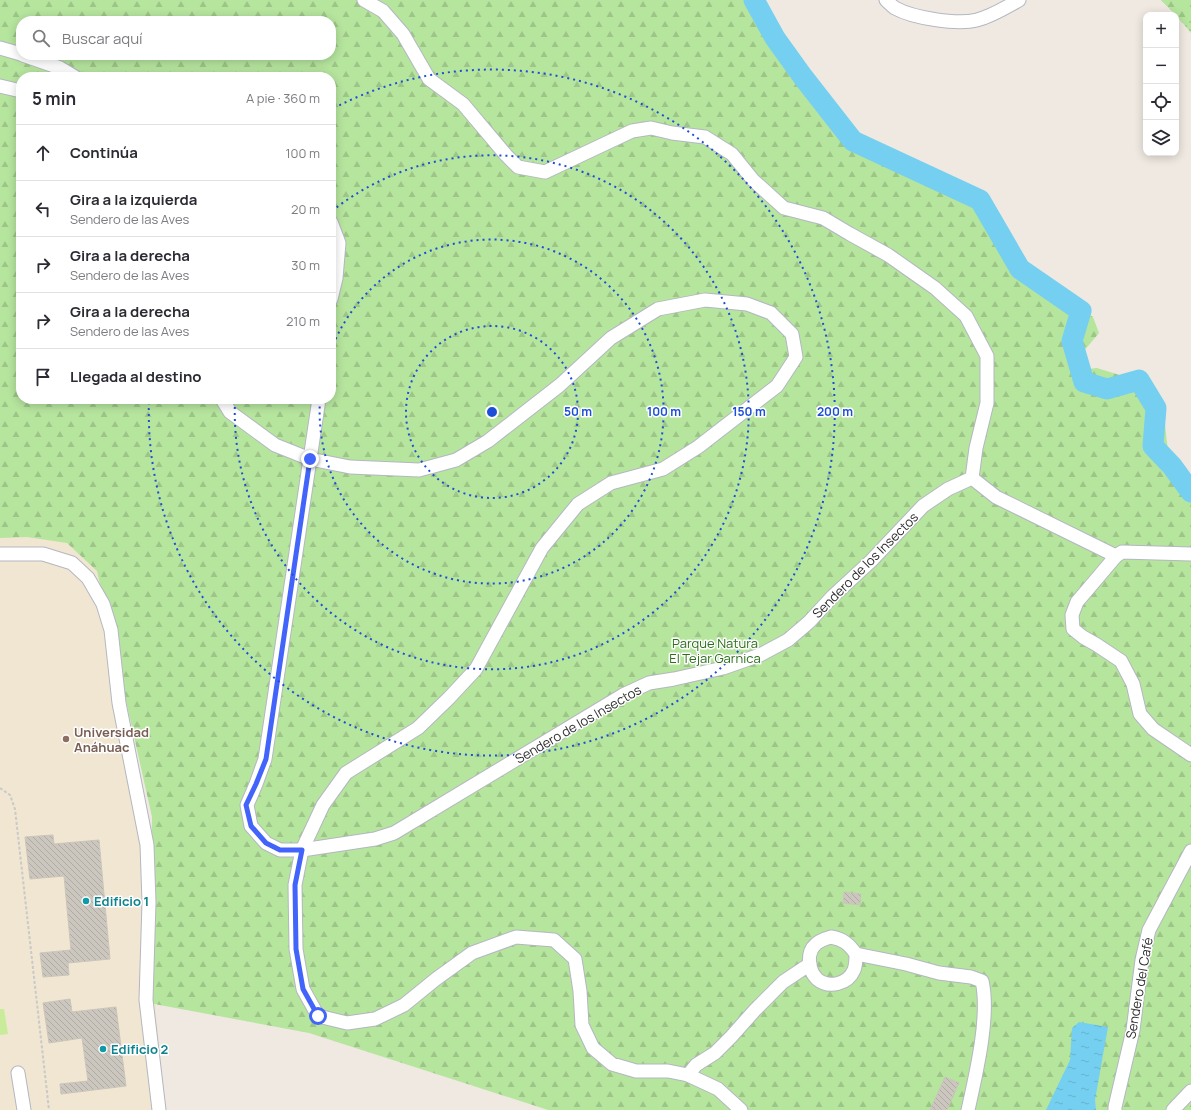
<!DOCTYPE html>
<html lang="es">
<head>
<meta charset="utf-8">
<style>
	:root { --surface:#fff; --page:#f2f2f3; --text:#2b2b33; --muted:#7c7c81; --line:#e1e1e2 }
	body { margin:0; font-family:Manrope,sans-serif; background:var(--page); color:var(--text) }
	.controls { position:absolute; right:12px; top:12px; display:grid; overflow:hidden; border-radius:8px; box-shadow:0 2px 10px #0003 }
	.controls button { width:36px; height:36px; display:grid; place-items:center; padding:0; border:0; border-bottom:1px solid var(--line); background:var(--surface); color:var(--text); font:20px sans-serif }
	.stop { position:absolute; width:12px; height:12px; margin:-9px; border:3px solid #4264fb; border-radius:50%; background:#fff }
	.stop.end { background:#4264fb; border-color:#fff; box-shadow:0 1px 4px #0008 }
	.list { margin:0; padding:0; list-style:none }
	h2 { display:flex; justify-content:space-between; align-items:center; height:52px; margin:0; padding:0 16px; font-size:17px }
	h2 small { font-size:13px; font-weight:400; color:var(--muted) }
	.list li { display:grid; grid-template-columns:26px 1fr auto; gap:12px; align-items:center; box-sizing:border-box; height:56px; padding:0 16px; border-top:1px solid var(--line) }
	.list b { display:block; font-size:15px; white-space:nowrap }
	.list p { margin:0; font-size:13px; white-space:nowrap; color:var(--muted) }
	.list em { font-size:13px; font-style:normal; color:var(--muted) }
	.icon { flex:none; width:22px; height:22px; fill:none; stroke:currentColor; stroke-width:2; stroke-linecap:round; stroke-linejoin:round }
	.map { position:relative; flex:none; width:1191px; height:1110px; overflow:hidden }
	.search { position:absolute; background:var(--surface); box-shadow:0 2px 10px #0003; left:16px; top:16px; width:320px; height:44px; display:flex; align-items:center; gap:10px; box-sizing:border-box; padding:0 14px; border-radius:16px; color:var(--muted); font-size:15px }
	.panel { position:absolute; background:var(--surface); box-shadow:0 2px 10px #0003; left:16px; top:72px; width:320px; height:332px; border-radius:16px }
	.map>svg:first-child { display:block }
	.education { fill:#f0e6d1 }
	.grass { fill:url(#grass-dots) }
	.forest { fill:url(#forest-firs); fill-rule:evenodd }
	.pitch { fill:#c9ec9a }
	.water { fill:url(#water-ripples) }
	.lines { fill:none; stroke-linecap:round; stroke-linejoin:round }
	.river { stroke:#75cff0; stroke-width:21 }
	.building { fill:url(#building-back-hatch); stroke:#cbc5ba }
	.minor-casing { stroke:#b4b7c1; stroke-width:15 }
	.path { stroke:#c9c9c9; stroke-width:2; stroke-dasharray:3 2; stroke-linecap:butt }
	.minor { stroke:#fff; stroke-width:13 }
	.route { stroke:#4264fb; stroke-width:5 }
	.ring { fill:none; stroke:#1d4ed8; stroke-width:2; stroke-dasharray:2 4 }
	.education-dot { fill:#8d6e63; stroke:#fff; stroke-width:1.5 }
	.culture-dot { fill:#0f9aa8; stroke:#fff; stroke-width:1.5 }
	.labels { text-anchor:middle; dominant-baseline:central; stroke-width:3; stroke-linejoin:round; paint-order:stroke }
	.street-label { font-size:13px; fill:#2e2e2e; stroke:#fff }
	.park-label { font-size:13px; fill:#2c6e1b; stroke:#fff }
	.education-label { font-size:13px; font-weight:bold; fill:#785e54; stroke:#fff; text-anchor:start }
	.culture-label { font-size:13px; font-weight:bold; fill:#0d838f; stroke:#fff; text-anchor:start }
	.centre { fill:#1d4ed8; stroke:#fff; stroke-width:2 }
	.ring-label { font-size:12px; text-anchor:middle; font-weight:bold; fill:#1d4ed8; stroke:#fff; stroke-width:3; stroke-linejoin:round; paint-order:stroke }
</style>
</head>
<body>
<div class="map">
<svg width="1191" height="1110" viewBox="0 0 1191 1110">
	<defs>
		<pattern id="grass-dots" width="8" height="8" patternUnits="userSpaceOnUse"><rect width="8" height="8" fill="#b6e59e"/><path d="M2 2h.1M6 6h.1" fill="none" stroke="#9dc588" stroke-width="1.8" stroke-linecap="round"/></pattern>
		<pattern id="forest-firs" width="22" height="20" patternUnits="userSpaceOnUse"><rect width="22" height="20" fill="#b6e59e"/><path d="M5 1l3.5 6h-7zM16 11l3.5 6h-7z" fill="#9dc588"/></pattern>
		<pattern id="water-ripples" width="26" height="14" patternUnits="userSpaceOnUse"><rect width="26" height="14" fill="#75cff0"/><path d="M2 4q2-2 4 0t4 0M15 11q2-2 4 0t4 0" fill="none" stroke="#66b2ce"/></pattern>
		<pattern id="building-back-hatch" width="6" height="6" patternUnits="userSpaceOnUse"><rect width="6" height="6" fill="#cbc7bf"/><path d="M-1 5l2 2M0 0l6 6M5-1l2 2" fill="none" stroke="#afaba4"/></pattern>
	</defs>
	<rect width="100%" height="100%" fill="#efe9e1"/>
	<!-- education -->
	<polygon class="education" points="68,533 98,568 112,603 154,874 156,1009 165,1110 0,1110 0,537"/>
	<!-- grass -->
	<polygon class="grass" points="1161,0 1191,0 1191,33 1176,15"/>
	<!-- forest -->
	<g class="forest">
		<path d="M0 0H751L753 6 777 44 808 69 848 138 880 157 937 169 958 193 987 203 1010 237 1033 285 1061 296 1093 317 1099 333 1078 358 1079 370 1097 368 1126 377 1149 394 1165 425 1168 451 1191 487V1110H548L309 1033 149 1003 152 817 97 571 67 543 27 537 0 538ZM21 21H331V55H21ZM21 77H331V399H21Z"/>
		<polygon points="1161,0 1191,0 1191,15 1182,23 1176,15"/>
	</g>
	<!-- pitch -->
	<polygon class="pitch" points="0,1009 4,1009 8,1034 0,1035"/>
	<!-- water -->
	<polygon class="water" points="1079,1022 1108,1027 1095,1100 1096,1110 1046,1110 1070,1060 1072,1028"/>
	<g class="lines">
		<!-- river -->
		<polyline class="river" points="754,0 775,38 803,77 853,141 980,200 1020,269 1081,311 1072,341 1084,382 1107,389 1139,380 1156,408 1153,446 1172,466 1191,492"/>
	</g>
	<!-- building -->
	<g class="building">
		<polygon points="53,835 54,844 99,840 110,959 68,963 69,975 43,977 40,953 71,950 64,876 30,879 25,837"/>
		<polygon points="844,892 861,894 860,905 843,903"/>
		<polygon points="70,999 72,1012 116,1007 126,1086 61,1094 60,1084 88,1081 82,1038 49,1043 43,1003"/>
		<polygon points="945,1077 959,1083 947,1110 930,1110"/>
	</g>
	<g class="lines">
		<defs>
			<g id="minor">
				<polyline points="364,0 383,11 403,34 429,79 463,104 506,155 518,167 545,172 632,131 651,128 672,133 705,137 732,154 753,180 784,208 823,218 850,234 888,255 935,288 966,316 987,356 987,403 976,448 972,478"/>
				<path d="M886 0C889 3 892 6 895 8 913 18 957 25 977 20 992 16 1005 8 1019 0"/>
				<polyline points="0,48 21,54"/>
				<polyline points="23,55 60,68 75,77"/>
				<polyline points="0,86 21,91"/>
				<polyline points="331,222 339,243 336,278 331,299"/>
				<polyline points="222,399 230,412 275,445 310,459 350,467 419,470 456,460 488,441 560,385 611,338 658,309 705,300 747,304 771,313 792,334 796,357 777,386 698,447 663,469 611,483 578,504 542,548 476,669 449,698 418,728 346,773 323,805 302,850 295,885 296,949 303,989 318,1016 347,1023 375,1019 404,1005 436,979 472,953 516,937 554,940 575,959 580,991 582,1025 593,1048 612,1064 636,1071 668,1071 688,1075 718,1089 741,1110"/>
				<polyline points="319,399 265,759 256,784 247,805 251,826 266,843 280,850 302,850 375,839 394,833 623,695 649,683 674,679 723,668 760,655 788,640 809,622 833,596 871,561 923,506 948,489 972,478"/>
				<polyline points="972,478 996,497 1116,556 1122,552 1191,554"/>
				<polyline points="0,554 43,554 72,563 88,578 103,604 111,630 119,703 147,845 149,902 146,1000 159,1110"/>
				<polyline points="1116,556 1077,602 1072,615 1073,629 1083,637 1097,645 1121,661 1133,684 1140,714 1153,729 1191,755"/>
				<path d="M831 937C843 939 849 944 856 954 856 959 856 965 854 970 848 984 829 989 817 979 813 975 811 971 810 966 807 949 815 941 831 937Z"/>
				<path d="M856 954 906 964 939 973 971 977 982 981C990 1016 976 1074 968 1110"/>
				<polyline points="18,1073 24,1110"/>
				<polyline points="688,1075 696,1065 715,1053 731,1037 755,1010 783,982 810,964"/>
				<polyline points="1115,1110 1115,1107 1133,1030 1142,960 1149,930 1191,851"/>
				<polyline points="1173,1110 1191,1091"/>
			</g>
		</defs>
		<!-- minor casing -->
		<use href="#minor" class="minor-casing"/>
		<!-- path -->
		<polyline class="path" points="0,788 10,795 15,809 49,1110"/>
		<!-- minor -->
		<use href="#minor" class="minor"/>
	</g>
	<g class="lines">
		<!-- route -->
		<polyline class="route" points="310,459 266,759 256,784 246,805 251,826 266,843 280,850 302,850 295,885 296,949 303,989 318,1016"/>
	</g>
	<!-- distance rings -->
	<g class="ring">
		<circle cx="492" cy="412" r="86"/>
		<path d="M331 350A172 172 0 1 1 320 400"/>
		<path d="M332 211A257 257 0 1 1 235 401"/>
		<path d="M334 108A343 343 0 1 1 149 400"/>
	</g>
	<!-- markers -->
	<circle class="education-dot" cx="66" cy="739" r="4"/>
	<g class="culture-dot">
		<circle cx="86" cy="901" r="4"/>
		<circle cx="103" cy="1049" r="4"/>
	</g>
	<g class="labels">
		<!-- street labels -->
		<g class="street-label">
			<text transform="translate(865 565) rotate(-45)">Sendero de los Insectos</text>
			<text transform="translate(578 724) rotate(-30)">Sendero de los Insectos</text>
			<text transform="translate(1139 988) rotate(-80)">Sendero del Café</text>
		</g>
		<!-- park labels -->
		<g class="park-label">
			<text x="715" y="643">Parque Natura<tspan x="715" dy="15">El Tejar Garnica</tspan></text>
		</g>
		<!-- education labels -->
		<g class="education-label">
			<text x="74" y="732">Universidad<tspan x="74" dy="15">Anáhuac</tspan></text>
		</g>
		<!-- culture labels -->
		<g class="culture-label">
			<text x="94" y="901">Edificio 1</text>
			<text x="111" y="1049">Edificio 2</text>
		</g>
	</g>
	<circle cx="492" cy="412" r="6" class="centre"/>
	<g class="ring-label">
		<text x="578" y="416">50 m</text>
		<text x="664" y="416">100 m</text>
		<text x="749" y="416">150 m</text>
		<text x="835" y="416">200 m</text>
	</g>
</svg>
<div class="controls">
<button>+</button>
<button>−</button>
<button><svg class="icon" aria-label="locate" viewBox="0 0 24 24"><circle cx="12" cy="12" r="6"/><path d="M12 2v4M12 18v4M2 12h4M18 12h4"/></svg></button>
<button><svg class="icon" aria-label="layers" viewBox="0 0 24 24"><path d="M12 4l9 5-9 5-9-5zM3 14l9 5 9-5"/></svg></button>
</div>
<div class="stop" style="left:318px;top:1016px"></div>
<div class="stop end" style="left:310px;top:459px"></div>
<div class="search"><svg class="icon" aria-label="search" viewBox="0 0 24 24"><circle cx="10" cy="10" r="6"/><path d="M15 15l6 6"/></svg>Buscar aquí</div>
<section class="panel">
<h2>5 min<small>A pie · 360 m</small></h2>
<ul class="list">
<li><svg class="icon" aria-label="ahead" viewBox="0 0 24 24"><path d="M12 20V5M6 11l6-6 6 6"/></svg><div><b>Continúa</b></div><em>100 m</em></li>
<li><svg class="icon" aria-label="left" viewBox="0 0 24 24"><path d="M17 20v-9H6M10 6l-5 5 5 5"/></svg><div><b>Gira a la izquierda</b><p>Sendero de las Aves</p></div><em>20 m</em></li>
<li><svg class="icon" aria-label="right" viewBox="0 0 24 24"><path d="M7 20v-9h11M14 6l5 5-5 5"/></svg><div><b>Gira a la derecha</b><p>Sendero de las Aves</p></div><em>30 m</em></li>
<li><svg class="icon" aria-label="right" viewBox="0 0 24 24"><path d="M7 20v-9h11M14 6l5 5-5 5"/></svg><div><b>Gira a la derecha</b><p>Sendero de las Aves</p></div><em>210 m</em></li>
<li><svg class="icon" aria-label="arrive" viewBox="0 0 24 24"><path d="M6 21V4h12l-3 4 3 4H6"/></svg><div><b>Llegada al destino</b></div></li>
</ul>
</section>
</div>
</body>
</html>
